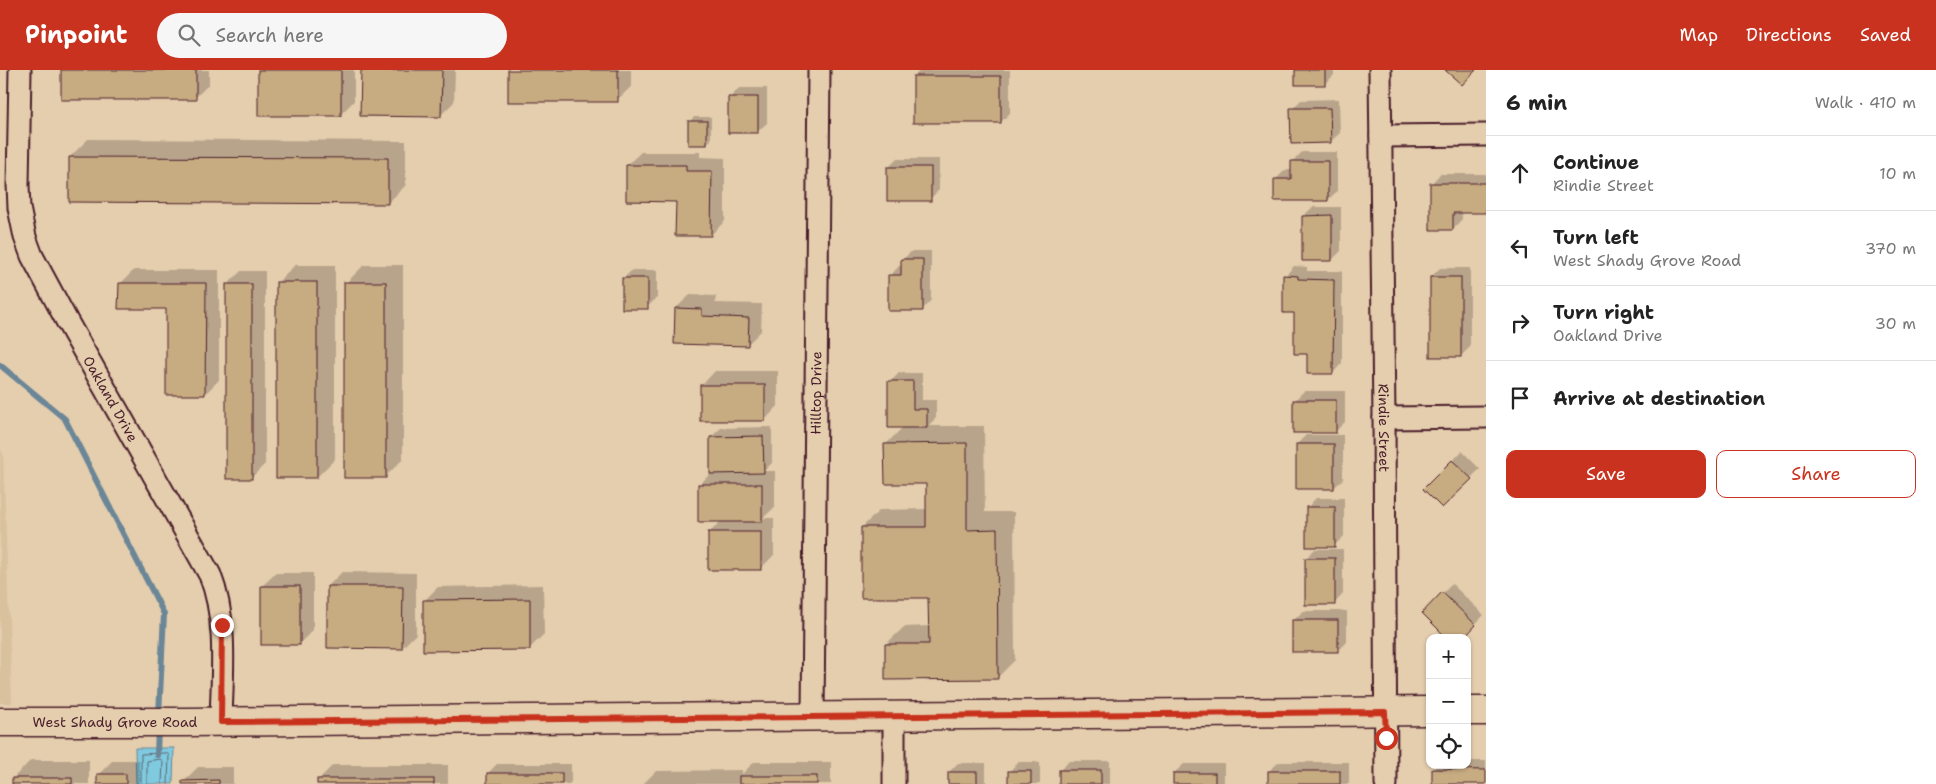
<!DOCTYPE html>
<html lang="en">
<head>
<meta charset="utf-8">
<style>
	:root { --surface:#fff; --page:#f6f6f6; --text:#222; --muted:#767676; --line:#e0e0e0; --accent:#c8321e }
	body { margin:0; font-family:"Shantell Sans",sans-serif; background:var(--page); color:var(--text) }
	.controls { position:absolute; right:15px; bottom:15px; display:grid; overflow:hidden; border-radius:10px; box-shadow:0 1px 4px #0004 }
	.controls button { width:45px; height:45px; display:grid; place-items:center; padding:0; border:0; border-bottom:1px solid var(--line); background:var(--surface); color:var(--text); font:25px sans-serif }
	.stop { position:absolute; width:15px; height:15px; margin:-11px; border:4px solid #c8321e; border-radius:50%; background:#fff }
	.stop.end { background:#c8321e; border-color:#fff; box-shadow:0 1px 5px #0008 }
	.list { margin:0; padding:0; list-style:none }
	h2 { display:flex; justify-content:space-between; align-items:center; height:65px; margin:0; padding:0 20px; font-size:21px }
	h2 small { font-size:16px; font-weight:400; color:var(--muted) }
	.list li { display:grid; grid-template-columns:32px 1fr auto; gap:15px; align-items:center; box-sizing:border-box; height:75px; padding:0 20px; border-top:1px solid var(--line) }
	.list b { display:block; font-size:19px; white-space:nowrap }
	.list p { margin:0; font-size:16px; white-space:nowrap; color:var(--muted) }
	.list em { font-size:16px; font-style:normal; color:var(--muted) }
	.actions { display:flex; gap:10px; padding:15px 20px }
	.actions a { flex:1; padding:11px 0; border:1px solid var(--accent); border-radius:10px; text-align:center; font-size:18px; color:var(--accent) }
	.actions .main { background:var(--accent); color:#fff }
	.icon { flex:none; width:28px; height:28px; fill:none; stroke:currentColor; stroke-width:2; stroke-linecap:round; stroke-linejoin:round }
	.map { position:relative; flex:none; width:1486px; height:714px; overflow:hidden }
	header { display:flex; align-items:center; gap:30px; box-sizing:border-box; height:70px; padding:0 25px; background:var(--accent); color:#fff }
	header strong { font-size:24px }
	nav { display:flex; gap:28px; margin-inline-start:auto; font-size:18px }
	.search { width:350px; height:45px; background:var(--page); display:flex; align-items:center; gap:12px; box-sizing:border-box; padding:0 18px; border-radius:28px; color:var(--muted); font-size:19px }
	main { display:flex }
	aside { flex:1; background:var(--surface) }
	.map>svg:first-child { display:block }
	.built { fill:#d9c19e }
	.water { fill:#7fcadf; stroke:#6a8697 }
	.shadow { fill:#0003 }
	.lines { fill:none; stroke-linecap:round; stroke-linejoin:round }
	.shore { stroke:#5f6373; stroke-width:1 }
	.stream { stroke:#6a8697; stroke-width:6 }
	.building { fill:#c7ab81; stroke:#4a1f2b }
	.minor-casing { stroke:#4a1f2b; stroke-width:25 }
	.major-casing { stroke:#4a1f2b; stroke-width:31 }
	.minor { stroke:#e5ceae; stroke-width:21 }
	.major { stroke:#e5ceae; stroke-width:28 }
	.route { stroke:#c8321e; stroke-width:6 }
	.labels { text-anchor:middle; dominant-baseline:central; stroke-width:4; stroke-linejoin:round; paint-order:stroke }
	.street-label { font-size:14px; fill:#4a1f2b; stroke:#e5ceae }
</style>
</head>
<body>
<header>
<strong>Pinpoint</strong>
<div class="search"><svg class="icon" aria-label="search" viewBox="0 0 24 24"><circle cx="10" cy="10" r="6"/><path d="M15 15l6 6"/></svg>Search here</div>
<nav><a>Map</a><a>Directions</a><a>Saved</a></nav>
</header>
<main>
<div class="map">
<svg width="1486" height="714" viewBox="0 0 1486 714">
	<rect width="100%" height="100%" fill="#e5ceae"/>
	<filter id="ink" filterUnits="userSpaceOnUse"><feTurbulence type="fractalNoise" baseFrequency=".02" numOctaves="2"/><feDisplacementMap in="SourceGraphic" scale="10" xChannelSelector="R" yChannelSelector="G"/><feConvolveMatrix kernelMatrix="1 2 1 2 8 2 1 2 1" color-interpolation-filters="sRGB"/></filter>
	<g filter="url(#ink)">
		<!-- built -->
		<polygon class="built" points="0,379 3,383 12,633 0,633"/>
		<!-- water -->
		<polygon class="water" points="135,678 174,678 173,714 136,714"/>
		<!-- shadow -->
		<g class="shadow">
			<polygon points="62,0 209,0 209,14 195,28"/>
			<polygon points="260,0 354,0 354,31 340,45"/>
			<polygon points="362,0 455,0 454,32 440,46"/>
			<polygon points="509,0 631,0 631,17 617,30"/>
			<polygon points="921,0 1010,0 1010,43 1001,52 914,6"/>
			<polygon points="1296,0 1334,0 1334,5 1325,14"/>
			<polygon points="739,18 767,18 767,53 757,62 730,28"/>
			<polygon points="1339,29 1340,63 1330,72 1292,39 1301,30"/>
			<polygon points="694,47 711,47 711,70 706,74 690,51"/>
			<polygon points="88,69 406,71 406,115 388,133 70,87"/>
			<polygon points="641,82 700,82 700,87 725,88 725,151 711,165 677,131 627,95"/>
			<polygon points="1302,82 1337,82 1337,121 1328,130 1276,109 1285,100 1292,100 1292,92"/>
			<polygon points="897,89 939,89 939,120 930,129 888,98"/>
			<polygon points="1440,104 1486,104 1486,142 1462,142 1462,149 1453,159 1431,114"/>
			<polygon points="1313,137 1341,137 1341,181 1332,190 1303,146"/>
			<polygon points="912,181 931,181 931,230 922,240 890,206 899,196 902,196 902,190"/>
			<polygon points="295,195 335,195 335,389 317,407 277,213"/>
			<polygon points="364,195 403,195 403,389 385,407 346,213"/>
			<polygon points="1294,196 1307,197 1307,201 1342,201 1342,293 1333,303 1308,283 1285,206"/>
			<polygon points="1440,198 1470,198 1470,277 1461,286 1431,207"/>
			<polygon points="134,200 219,200 219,310 205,324 167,238 120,214"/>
			<polygon points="632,200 657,200 657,228 647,237 623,209"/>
			<polygon points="241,201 265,201 265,394 251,408 227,215"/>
			<polygon points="690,225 716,226 715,233 762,234 761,261 747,275 676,238"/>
			<polygon points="715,301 778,301 778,336 765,350 702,315"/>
			<polygon points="899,303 922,303 922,330 936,330 936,348 928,356 984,356 985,442 1014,442 1015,590 998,607 886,574 904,557 930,556 929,527 862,457 880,440 927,439 927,412 886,374 903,357 890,312"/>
			<polygon points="1304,321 1345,321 1345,352 1336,361 1295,330"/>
			<polygon points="772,357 772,393 764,401 775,401 775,437 763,448 774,448 774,485 760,499 710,462 722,450 699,415 712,402 711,367 721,358"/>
			<polygon points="1306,365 1343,365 1343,409 1334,418 1297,374"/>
			<polygon points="1462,381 1480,399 1442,436 1425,419"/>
			<polygon points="1316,428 1344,428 1344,466 1334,476 1307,438"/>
			<polygon points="1315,479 1343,479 1343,524 1334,534 1306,488"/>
			<polygon points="342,502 416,503 416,564 402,578 328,516"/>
			<polygon points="276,503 313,503 313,560 299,574 262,516"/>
			<polygon points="1452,514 1484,545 1462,568 1423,543"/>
			<polygon points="543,515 544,564 530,578 424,531 438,517"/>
			<polygon points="1303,541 1347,541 1347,572 1338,581 1293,551"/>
			<polygon points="31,690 89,690 89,714 13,714 13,708"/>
			<polygon points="113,690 139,690 139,714 99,714 99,704"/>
			<polygon points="1069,691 1110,691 1110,714 1060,714 1060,700"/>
			<polygon points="1467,691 1486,691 1486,714 1433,714 1433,700 1438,695 1467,695"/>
			<polygon points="754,692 831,692 831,714 643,714 656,701 742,700 742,704"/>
			<polygon points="1018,692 1040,692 1040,714 1009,714 1009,702"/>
			<polygon points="1279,692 1349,692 1349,714 1269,714 1269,701"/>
			<polygon points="958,693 986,693 986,714 949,714 949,702"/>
			<polygon points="497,694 571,694 571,712 569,714 488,714 488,703"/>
			<polygon points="1184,694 1224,694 1224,714 1174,714 1174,703"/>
			<polygon points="333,695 448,695 448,714 319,714 319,709"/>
			<polygon points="198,697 233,697 233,714 184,714 184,711"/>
		</g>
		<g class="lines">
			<!-- shore -->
			<g class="shore">
				<polyline points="141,714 141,684 166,683 169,685 168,714"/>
				<polyline points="147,714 147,691 160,689 163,691 162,714"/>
			</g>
			<!-- stream -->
			<g class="stream">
				<polyline points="0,295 65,349 164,544 159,645"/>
				<polyline points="157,685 158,657"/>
			</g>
		</g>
		<!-- building -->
		<g class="building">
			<rect x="61" y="0" width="135" height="30"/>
			<rect x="258" y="0" width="83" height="46"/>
			<polygon points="361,0 442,0 441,47 360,46"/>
			<rect x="508" y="0" width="110" height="32"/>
			<rect x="1295" y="0" width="30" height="15"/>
			<polygon points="1445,0 1476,0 1462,15"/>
			<rect x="913" y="6" width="88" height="47"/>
			<rect x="728" y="27" width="30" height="36"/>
			<polygon points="1290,38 1330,38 1331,73 1291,74"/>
			<rect x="688" y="51" width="19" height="24"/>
			<polygon points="69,87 388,88 388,134 69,132"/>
			<polygon points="1291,91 1328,91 1328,131 1274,131 1274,109 1291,109"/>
			<polygon points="626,95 686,95 686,101 712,101 711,166 675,166 676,132 626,131"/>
			<rect x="887" y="97" width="44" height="34"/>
			<polygon points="1430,113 1486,113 1486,143 1453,143 1453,160 1430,160"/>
			<polygon points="1332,145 1332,191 1302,191 1302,146"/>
			<polygon points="901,189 923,189 923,241 888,241 888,205 901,205"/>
			<polygon points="1283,205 1298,206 1298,209 1334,210 1333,304 1307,304 1307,284 1294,284 1294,243 1283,243"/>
			<rect x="1430" y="207" width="31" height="80"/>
			<rect x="622" y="208" width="26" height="31"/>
			<rect x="276" y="212" width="41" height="196"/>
			<rect x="344" y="212" width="42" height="196"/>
			<polygon points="119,213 206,213 205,325 166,325 166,239 118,239"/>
			<rect x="226" y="214" width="26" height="195"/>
			<polygon points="675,238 702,239 702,246 749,248 748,276 674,274"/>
			<polygon points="888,311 913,311 913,339 927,339 927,358 888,358"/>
			<rect x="700" y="315" width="65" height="36"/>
			<rect x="1293" y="330" width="43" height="33"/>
			<polygon points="763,366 764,403 710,404 710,367"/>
			<polygon points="967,373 967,460 997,459 998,609 885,610 885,574 929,574 928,528 861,528 861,457 926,457 926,414 885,414 884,374"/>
			<rect x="1296" y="374" width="38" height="45"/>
			<polygon points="1452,390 1472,409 1442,438 1423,419"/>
			<rect x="698" y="414" width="64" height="38"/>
			<rect x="1306" y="437" width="29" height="40"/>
			<rect x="708" y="462" width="53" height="38"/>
			<rect x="1305" y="488" width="30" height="47"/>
			<rect x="261" y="516" width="39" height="59"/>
			<polygon points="327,516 403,516 402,579 327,578"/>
			<polygon points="1442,522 1476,555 1464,568 1447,568 1422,543"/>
			<polygon points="530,529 530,580 423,581 423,530"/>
			<rect x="1292" y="550" width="46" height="32"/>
			<polygon points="1432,699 1486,700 1486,714 1432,714"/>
			<rect x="1059" y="700" width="42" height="14"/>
			<rect x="1008" y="701" width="23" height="13"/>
			<rect x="1268" y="701" width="72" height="13"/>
			<rect x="948" y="702" width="29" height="12"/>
			<rect x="487" y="703" width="75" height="11"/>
			<rect x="1173" y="703" width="42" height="11"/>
			<rect x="97" y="704" width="29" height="10"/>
			<rect x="739" y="706" width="78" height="8"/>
			<rect x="12" y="708" width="60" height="6"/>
			<rect x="317" y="709" width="117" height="5"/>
			<polygon points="219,710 219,714 182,714 182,711"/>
		</g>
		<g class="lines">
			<defs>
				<g id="minor">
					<path id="s1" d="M20 0 18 115 19 138 25 167 32 186 68 253 210 505C228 551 222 603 221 652"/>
					<path id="s2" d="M1380 0 1384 348 1386 714"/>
					<polyline points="1381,66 1486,65"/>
					<polyline points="1384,348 1486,347"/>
					<path id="s3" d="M813 645 819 0"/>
					<polyline points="894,645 894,714"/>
				</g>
				<g id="major">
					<polyline points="1467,641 1486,641"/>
					<path id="s4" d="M0 652H185L1430 641"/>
				</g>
			</defs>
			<!-- minor casing -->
			<use href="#minor" class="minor-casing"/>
			<!-- major casing -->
			<use href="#major" class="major-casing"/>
			<!-- minor -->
			<use href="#minor" class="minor"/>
			<!-- major -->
			<use href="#major" class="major"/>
		</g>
	</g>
	<g class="lines" filter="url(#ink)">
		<!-- route -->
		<polyline class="route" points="222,555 221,652 1385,642 1386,668"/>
	</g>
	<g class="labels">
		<!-- street labels -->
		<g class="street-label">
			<text stroke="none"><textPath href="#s3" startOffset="322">Hilltop Drive</textPath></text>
			<text stroke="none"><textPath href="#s1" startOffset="351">Oakland Drive</textPath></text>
			<text stroke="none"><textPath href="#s2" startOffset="358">Rindie Street</textPath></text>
			<text stroke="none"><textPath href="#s4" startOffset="115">West Shady Grove Road</textPath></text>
		</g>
	</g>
</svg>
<div class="controls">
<button>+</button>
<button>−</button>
<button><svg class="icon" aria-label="locate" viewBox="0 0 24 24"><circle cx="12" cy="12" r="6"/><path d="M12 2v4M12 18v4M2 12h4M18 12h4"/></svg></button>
</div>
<div class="stop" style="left:1386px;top:668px"></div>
<div class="stop end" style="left:222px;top:555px"></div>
</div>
<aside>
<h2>6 min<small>Walk · 410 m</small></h2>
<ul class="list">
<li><svg class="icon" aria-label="ahead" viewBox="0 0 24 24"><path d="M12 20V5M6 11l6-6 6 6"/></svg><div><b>Continue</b><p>Rindie Street</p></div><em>10 m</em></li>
<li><svg class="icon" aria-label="left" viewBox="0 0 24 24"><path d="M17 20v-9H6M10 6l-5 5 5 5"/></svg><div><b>Turn left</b><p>West Shady Grove Road</p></div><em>370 m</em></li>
<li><svg class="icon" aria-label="right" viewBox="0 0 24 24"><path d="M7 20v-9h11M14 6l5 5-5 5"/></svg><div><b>Turn right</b><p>Oakland Drive</p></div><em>30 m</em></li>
<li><svg class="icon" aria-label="arrive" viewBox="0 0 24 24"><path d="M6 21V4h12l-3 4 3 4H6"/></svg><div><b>Arrive at destination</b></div></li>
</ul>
<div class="actions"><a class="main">Save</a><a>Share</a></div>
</aside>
</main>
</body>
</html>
